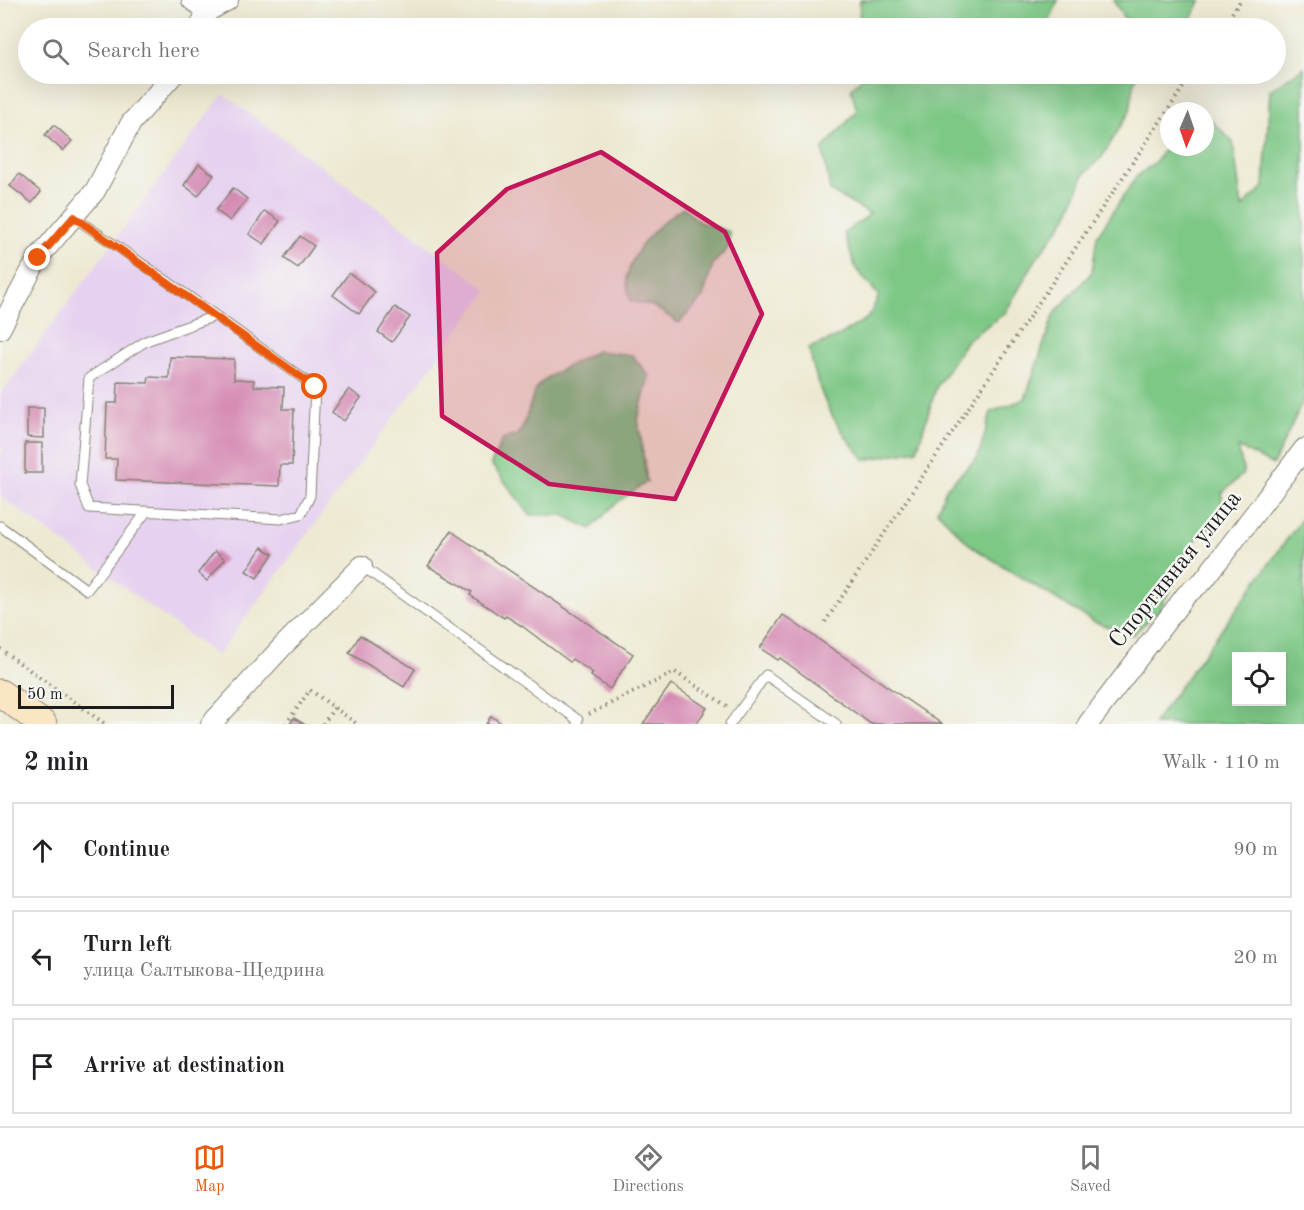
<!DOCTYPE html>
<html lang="en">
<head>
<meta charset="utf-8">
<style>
	:root { --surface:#fff; --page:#f6f6f6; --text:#202124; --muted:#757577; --line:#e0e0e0; --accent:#ea580c }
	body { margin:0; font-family:"Old Standard TT",serif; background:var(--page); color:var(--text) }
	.controls { position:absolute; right:18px; bottom:18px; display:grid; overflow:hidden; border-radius:0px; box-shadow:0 6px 24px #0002 }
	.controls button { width:54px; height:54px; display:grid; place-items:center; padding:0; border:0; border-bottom:2px solid var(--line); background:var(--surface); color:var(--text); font:30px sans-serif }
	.compass { position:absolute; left:1160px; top:102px; width:54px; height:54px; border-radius:50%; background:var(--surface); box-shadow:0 6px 24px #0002; rotate:182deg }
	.scale { position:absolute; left:18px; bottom:15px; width:156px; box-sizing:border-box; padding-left:6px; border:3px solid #1c1c1c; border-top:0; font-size:16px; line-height:21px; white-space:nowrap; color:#1c1c1c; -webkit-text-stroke:4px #f6f6f2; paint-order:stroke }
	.stop { position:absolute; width:18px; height:18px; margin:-14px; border:4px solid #ea580c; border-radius:50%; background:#fff }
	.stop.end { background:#ea580c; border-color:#fff; box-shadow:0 2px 6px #0008 }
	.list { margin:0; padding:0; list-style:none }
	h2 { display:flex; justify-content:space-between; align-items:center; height:78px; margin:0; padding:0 24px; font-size:26px }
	h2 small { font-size:20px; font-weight:400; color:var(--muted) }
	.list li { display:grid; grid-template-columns:39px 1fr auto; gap:18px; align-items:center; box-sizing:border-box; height:96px; margin:0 12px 12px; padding:0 12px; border:2px solid var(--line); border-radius:0px }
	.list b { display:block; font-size:22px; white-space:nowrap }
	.list p { margin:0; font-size:20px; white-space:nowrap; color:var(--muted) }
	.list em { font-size:20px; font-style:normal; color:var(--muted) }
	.icon { flex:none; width:33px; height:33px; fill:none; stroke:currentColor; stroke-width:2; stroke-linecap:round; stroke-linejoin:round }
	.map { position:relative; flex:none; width:1304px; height:724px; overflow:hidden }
	.search { position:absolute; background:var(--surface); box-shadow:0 6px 24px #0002; left:18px; right:18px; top:18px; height:66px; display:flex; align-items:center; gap:15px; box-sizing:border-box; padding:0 21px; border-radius:33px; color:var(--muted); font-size:22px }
	.sheet { height:402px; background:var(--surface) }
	nav { display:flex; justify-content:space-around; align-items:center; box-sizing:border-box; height:84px; border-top:2px solid var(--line); background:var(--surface); font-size:16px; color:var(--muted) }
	nav a { display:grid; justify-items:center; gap:3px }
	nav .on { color:var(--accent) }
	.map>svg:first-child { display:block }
	.built { fill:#e6d2f0 }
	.green { fill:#7ec886; stroke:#4d7251; stroke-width:1.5; fill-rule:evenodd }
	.building { fill:#d58ab3 }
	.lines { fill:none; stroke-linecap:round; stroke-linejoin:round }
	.lane-casing { stroke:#848276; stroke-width:11 }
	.street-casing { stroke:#848276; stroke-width:22 }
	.secondary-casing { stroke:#848276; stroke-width:29 }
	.path { stroke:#848276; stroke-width:4; stroke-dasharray:1.5 4.5; stroke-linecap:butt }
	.lane { stroke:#fff; stroke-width:9 }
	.street { stroke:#fff; stroke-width:20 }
	.secondary { stroke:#fbe6c4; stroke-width:27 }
	.route { stroke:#ea580c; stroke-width:8 }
	.marked { fill:#c2185b; fill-opacity:0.2; stroke:#c2185b; stroke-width:4.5; stroke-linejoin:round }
	.labels { text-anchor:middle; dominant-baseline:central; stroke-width:5; stroke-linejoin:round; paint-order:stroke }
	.street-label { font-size:24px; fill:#1c1c1c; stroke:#f6f6f2 }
</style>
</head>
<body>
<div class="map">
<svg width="1304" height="724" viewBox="0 0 1304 724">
	<rect width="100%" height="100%" fill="#f6f6f2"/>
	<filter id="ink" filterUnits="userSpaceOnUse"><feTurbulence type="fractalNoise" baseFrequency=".0167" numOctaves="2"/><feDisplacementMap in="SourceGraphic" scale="12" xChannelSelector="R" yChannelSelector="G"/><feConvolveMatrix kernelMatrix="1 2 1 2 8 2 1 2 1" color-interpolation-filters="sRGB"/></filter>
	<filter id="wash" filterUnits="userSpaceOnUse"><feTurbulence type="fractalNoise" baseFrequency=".008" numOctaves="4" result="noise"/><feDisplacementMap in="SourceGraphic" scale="24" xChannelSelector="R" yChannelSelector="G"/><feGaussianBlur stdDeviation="1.35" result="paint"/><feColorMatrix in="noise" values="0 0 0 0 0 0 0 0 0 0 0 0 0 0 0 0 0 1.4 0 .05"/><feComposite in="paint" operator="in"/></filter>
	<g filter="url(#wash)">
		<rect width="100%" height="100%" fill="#ede9d1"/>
		<!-- built -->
		<polygon class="built" points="223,94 488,290 217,656 0,496 0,455 4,450 0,447 0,395"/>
		<!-- green -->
		<g class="green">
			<polygon points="860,0 1058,0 1048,26 1072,28 859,28"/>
			<polygon points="1113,0 1201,0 1186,28 1130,28"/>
			<polygon points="1304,67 1304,399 1273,465 1238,447 1244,473 1222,493 1222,516 1195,541 1160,609 1133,635 1094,622 972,547 937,511 947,487 978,457 991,412 1025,399 1054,314 1092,272 1097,236 1136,177 1155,162 1169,143 1169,147 1205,147 1205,114 1233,142 1242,207 1264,187 1270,90"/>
			<path d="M865 74H1139L1135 79 1130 111 1102 157 1084 174 1067 217 1035 261 1005 313 967 340 936 388 917 450 865 460C832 423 819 397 809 348L835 338 868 318 879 296 856 269 844 233 870 214 830 191 823 149 857 111 851 89Z"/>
			<path d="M683 207 699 222 730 232 728 248 713 264 703 297 679 323 653 306 630 301C629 294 626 284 627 277 634 246 658 224 683 207Z"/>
			<path d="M597 351 632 355 649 376 638 419 647 482 615 504 591 529 563 515H530L491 464 502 440 519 434C528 419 529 403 536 389 543 376 583 359 597 351Z"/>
			<path d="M1301 520 1304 523V724H1153ZM1236 656H1282V702H1236Z"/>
		</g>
		<g id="blocks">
			<!-- building -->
			<g class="building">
				<polygon points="54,125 72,141 63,151 45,135"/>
				<polygon points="199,164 214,175 198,196 184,185"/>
				<polygon points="19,174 41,192 32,203 10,186"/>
				<polygon points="233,188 247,199 230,221 216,210"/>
				<polygon points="265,211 280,221 264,244 249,234"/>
				<polygon points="300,236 314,246 298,268 284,258"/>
				<polygon points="349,273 375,292 359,314 333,295"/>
				<polygon points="395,307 410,317 392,342 378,332"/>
				<polygon points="170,357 234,359 234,379 254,380 254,386 284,387 283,409 294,409 292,465 280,465 279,486 116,480 117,459 105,459 107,403 117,403 118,382 148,383 149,377 169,378"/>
				<polygon points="349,389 361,398 344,421 332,412"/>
				<polygon points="27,408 44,408 44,438 27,437"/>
				<rect x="25" y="443" width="17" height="30"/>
				<polygon points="451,531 633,654 610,689 591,676 593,673 572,659 570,662 522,626 506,616 504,618 470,595 472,592 428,566"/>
				<polygon points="262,547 273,554 257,578 246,571"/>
				<polygon points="215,551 225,559 207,581 198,573"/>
				<polygon points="783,615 942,724 871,724 780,658 778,660 760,648"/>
				<polygon points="360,635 415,669 404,687 349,653"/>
				<polygon points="671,684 707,708 696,724 643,724"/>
				<polygon points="491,716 503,724 486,724"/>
				<polygon points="294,718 304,724 290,724"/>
			</g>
		</g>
	</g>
	<g filter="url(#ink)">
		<use href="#blocks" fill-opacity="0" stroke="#848276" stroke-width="1.5"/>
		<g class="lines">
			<defs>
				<g id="lane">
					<path d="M73 217C156 271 235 330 315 387L310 496 301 514 281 519 89 508 80 485 89 378 146 341 215 316"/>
					<polyline points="0,526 87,590 147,511"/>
					<polyline points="362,566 578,720 577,724"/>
					<polyline points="730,724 766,675 836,724"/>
				</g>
				<g id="street">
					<polyline points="192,0 208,11"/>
					<polyline points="199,28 208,11 228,0"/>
					<polyline points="0,329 38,258 95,191 131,123 174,74"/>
					<polyline points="211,724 283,646 362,566"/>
					<polyline points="1088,724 1186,595 1203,581 1304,449"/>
				</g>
				<polyline id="secondary" points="0,693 43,724"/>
			</defs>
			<!-- lane casing -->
			<use href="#lane" class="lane-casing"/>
			<!-- street casing -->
			<use href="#street" class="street-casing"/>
			<!-- secondary casing -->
			<use href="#secondary" class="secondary-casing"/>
			<!-- path -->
			<g class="path">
				<polyline points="1222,28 1241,0"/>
				<polyline points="825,622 1192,74"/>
				<polyline points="0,649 105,724"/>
				<polyline points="589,714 675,672 727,706"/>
				<polyline points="286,724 310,690 357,724"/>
				<polyline points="323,724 334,708"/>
			</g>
			<!-- lane -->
			<use href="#lane" class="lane"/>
			<!-- street -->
			<use href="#street" class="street"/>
			<!-- secondary -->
			<use href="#secondary" class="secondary"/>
		</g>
	</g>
	<g class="lines" filter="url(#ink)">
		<!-- route -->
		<polyline class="route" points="38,258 74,217 315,387"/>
	</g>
	<!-- marked area -->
	<path class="marked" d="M601 152 725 232 762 314 675 499 549 484 442 416 437 253 507 189Z"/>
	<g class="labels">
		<!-- street labels -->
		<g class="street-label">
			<text transform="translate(1176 570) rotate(-51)">Спортивная улица</text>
		</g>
	</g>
</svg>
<div class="controls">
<button><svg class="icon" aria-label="locate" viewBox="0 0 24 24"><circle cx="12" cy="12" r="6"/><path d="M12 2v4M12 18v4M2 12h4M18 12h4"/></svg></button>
</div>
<svg class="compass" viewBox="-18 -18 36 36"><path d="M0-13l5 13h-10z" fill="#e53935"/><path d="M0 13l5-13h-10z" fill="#757577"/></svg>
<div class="scale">50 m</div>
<div class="stop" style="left:315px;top:387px"></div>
<div class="stop end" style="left:38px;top:258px"></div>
<div class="search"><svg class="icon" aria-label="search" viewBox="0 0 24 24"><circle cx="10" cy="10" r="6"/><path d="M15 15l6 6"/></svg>Search here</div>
</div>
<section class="sheet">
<h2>2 min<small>Walk · 110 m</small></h2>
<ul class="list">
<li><svg class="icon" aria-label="ahead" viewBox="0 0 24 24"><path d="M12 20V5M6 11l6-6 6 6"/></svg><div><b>Continue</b></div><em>90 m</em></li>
<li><svg class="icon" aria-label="left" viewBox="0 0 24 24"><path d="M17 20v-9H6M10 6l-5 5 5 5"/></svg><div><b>Turn left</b><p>улица Салтыкова-Щедрина</p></div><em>20 m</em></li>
<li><svg class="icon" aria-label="arrive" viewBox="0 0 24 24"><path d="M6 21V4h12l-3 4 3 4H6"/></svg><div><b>Arrive at destination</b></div></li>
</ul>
</section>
<nav>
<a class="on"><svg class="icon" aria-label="map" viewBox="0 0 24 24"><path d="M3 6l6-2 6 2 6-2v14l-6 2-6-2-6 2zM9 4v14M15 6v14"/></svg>Map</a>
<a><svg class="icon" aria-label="directions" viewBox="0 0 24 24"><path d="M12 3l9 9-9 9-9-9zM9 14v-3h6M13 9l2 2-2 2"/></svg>Directions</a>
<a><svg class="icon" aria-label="saved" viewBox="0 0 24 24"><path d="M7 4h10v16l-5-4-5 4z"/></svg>Saved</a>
</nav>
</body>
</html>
